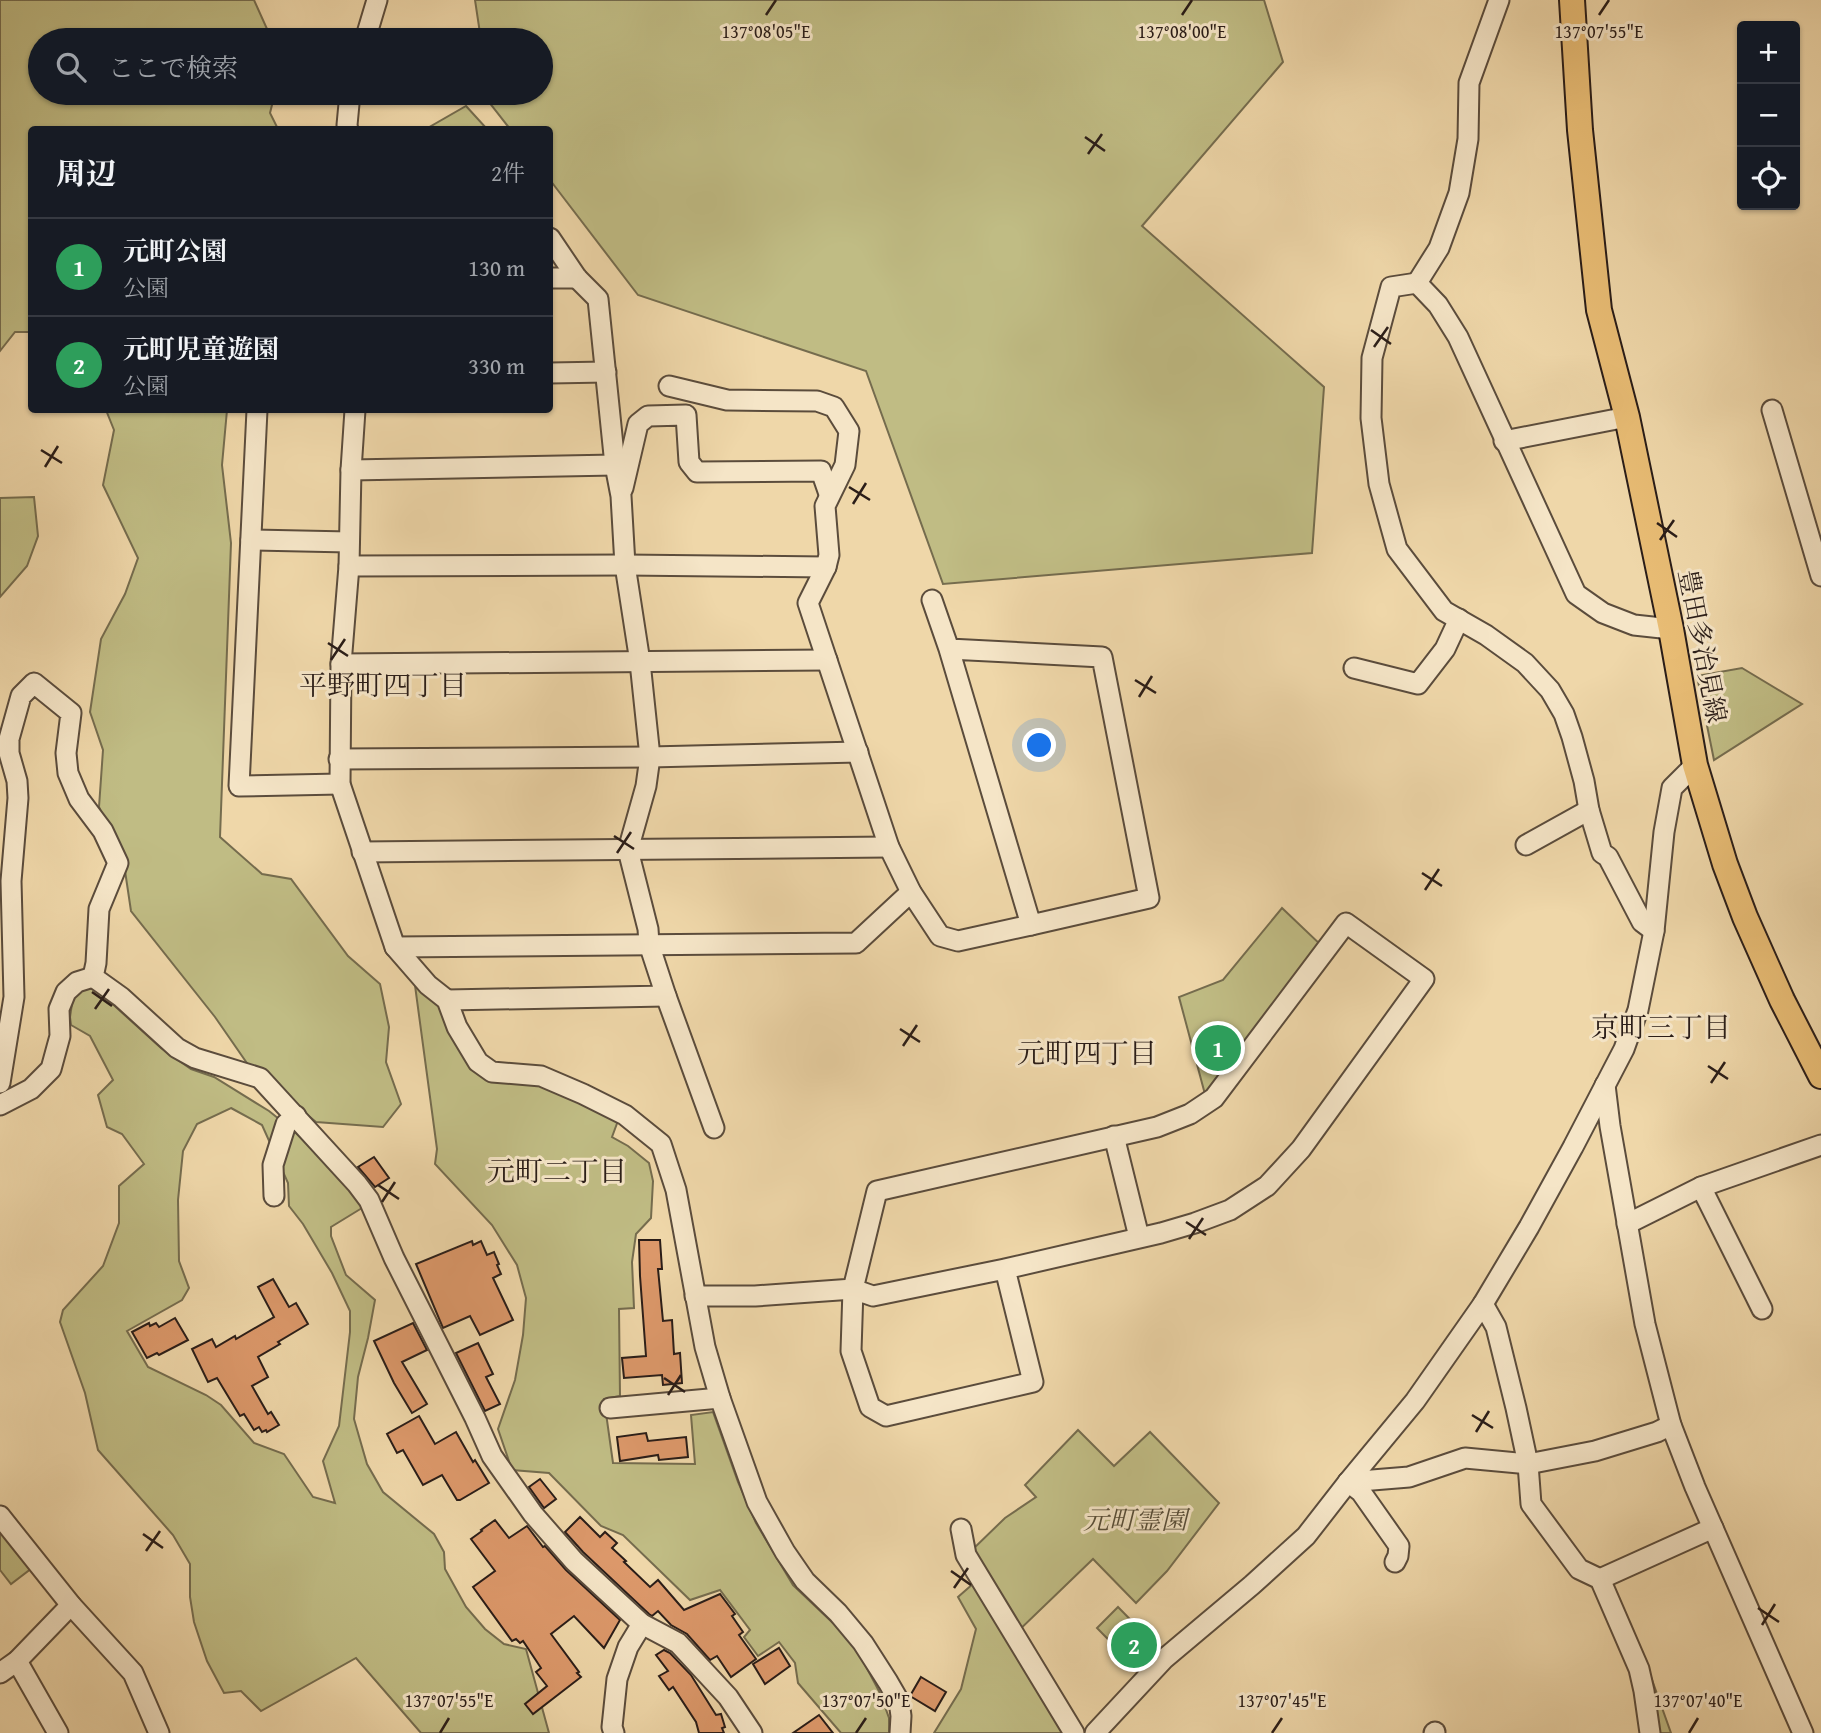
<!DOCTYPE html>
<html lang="ja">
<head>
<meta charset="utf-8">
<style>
	:root { --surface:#171b24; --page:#242831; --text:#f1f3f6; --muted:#9ea1a6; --line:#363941; --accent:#c59692 }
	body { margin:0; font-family:"Gentium Book Plus","Noto Serif JP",serif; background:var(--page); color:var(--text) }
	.controls { position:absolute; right:21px; top:21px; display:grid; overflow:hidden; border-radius:7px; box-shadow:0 2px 5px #0004 }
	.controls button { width:63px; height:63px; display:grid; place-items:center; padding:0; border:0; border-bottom:2px solid var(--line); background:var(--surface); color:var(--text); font:35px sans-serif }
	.you { position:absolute; left:1040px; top:746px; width:24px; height:24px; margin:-18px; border:5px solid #fff; border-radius:50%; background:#1a73e8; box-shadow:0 0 0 10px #1a73e833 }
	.badge { display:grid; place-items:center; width:46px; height:46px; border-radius:50%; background:var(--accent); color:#fff; font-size:23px; font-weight:700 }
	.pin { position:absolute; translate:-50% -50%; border:4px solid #fff; box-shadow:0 2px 7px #0006 }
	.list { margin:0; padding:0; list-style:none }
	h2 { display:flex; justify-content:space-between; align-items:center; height:91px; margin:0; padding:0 28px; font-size:30px }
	h2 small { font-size:23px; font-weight:400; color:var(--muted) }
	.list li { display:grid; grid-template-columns:46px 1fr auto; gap:21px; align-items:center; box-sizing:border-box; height:98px; padding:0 28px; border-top:2px solid var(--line) }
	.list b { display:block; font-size:26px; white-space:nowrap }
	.list p { margin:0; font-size:23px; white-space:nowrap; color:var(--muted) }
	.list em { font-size:23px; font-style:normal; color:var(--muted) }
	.icon { flex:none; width:38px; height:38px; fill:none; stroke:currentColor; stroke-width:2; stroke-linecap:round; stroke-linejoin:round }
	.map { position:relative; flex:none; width:1821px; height:1733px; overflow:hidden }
	.search { position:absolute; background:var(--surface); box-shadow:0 2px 5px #0004; left:28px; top:28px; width:525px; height:77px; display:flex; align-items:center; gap:18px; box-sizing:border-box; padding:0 24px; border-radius:38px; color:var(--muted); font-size:26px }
	.panel { position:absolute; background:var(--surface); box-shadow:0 2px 5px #0004; left:28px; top:126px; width:525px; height:287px; border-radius:7px }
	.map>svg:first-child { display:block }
	.green { fill:#c0bc84; stroke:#756c4e; stroke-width:2; fill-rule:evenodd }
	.building { fill:#dc986a; stroke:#2a1d18; stroke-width:2 }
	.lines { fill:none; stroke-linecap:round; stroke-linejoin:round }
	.minor-casing { stroke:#5b4c3c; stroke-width:23 }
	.major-casing { stroke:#2a1d18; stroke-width:28 }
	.minor { stroke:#f5e5c7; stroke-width:19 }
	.major { stroke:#e8bc74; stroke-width:24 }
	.ticks { fill:none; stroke:#2a1d18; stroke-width:2.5 }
	.labels { text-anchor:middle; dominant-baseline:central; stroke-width:6; stroke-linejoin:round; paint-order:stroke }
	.street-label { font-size:26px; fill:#2a1d18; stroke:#f5e5c7 }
	.park-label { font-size:26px; font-style:italic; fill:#574d38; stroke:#f5e5c7 }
	.neighbourhood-label { font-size:28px; fill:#2a1d18; stroke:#f5e5c7 }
	.ticks-label { font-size:18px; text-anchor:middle; fill:#2a1d18; stroke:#f5e5c7; stroke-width:6; stroke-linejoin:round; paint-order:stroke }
</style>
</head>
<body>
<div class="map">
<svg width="1821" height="1733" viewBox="0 0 1821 1733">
	<rect width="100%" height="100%" fill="#efd7a9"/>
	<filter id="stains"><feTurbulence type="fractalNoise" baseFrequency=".00286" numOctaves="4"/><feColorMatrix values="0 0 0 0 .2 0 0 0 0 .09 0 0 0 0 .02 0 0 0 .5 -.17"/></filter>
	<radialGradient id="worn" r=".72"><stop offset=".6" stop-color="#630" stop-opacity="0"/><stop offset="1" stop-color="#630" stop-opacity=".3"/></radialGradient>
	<!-- green -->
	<g class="green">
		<polygon points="0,0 254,0 272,40 40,40 40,93 275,93 270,113 278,129 32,130 31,332 15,332 0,351"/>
		<polygon points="475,0 1264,0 1283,62 1142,226 1324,387 1312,553 943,584 866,371 638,295 550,180 550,130 510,129 489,102 488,93 541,93 541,40 481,40"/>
		<polygon points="466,106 487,129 426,129"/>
		<polygon points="106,410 227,410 222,465 231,543 220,837 262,874 291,879 348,956 380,984 389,1027 386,1062 401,1104 383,1127 316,1122 249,1066 215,1017 131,911 124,864 99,807 103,750 90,712 101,639 125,594 138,558 103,485 114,430"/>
		<polygon points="34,497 38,536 27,566 0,597 0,498"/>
		<polygon points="1742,668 1802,704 1714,760 1697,676"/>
		<polygon points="1282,908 1322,946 1206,1098 1179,997 1223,980"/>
		<polygon points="414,978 436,1000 445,1021 471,1059 541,1081 619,1118 612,1137 628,1146 649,1163 653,1181 651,1218 636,1234 632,1262 634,1308 619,1309 620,1396 604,1399 613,1463 695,1464 691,1415 713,1412 738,1482 756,1523 793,1585 853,1642 880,1693 889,1718 889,1733 841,1733 798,1683 795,1663 779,1642 758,1656 744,1637 750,1630 720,1590 690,1600 623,1535 601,1526 549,1473 512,1470 498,1429 515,1380 523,1335 526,1298 517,1265 492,1225 435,1164 437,1149"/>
		<path d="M85 988 96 989 161 1048 191 1069 214 1077 269 1111 294 1131 349 1186 362 1208 331 1227V1236L346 1275 375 1300 368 1338 358 1377 354 1419 367 1464 383 1492 434 1534 444 1552 445 1569 466 1607 485 1629 504 1644 526 1649 549 1733H421L356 1658 261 1711 241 1691 224 1693 207 1661 194 1622 190 1597V1564L173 1535 98 1450 85 1393 60 1322 63 1310 103 1266 119 1223V1186L144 1164 122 1134 107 1127 98 1095 113 1080 90 1036 71 1025 70 1017 73 997ZM231 1108 262 1125 288 1183 289 1206 303 1224 332 1273 350 1311V1332L339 1426 323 1461 335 1503 313 1497 284 1454 254 1443 221 1405 206 1395 148 1367 127 1331 182 1300 189 1288 179 1261 178 1200 183 1151 197 1124Z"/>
		<polygon points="1078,1430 1114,1466 1150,1432 1219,1503 1167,1571 1136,1603 1093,1559 1011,1638 1068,1733 934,1733 961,1689 976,1629 958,1597 982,1576 971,1551 1005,1518 1036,1497 1025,1485"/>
		<polygon points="0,1529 32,1568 11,1584 0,1570"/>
		<polygon points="1118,1607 1162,1652 1141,1673 1097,1628"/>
		<polygon points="1647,1677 1651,1677 1671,1733 1656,1733"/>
	</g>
	<!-- building -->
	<g class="building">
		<polygon points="374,1157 389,1178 375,1187 358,1167"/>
		<polygon points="639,1240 660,1240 662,1269 658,1269 663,1321 672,1320 674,1354 680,1353 682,1383 663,1385 662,1375 624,1378 622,1358 646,1356 640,1276"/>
		<polygon points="472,1241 473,1245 481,1241 487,1255 494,1252 499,1264 497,1265 501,1274 493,1278 513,1320 480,1335 470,1316 443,1328 416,1264"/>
		<polygon points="273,1279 289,1307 296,1303 308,1324 278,1342 280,1344 258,1357 268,1377 252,1386 268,1414 271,1412 279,1425 267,1432 266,1430 262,1432 259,1427 254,1430 244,1414 240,1416 217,1378 208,1382 192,1349 212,1339 216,1347 235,1336 236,1339 274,1317 258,1287"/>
		<polygon points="175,1318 188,1340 159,1355 157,1353 147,1358 132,1332 149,1323 150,1326 156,1323 159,1327"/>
		<polygon points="413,1323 427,1350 402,1362 427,1404 412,1413 394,1383 374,1341"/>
		<polygon points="478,1343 493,1374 486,1377 500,1404 485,1411 456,1353"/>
		<polygon points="419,1416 435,1444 456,1432 473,1462 475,1460 489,1483 460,1500 457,1500 442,1475 423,1485 403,1450 397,1453 387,1434"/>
		<polygon points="646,1433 648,1441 686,1437 688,1457 659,1460 658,1455 620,1461 617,1437"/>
		<polygon points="540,1479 556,1499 544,1508 529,1487"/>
		<polygon points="580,1517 600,1537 605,1532 617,1543 612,1548 626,1561 624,1562 650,1587 658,1580 684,1610 720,1594 735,1614 732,1616 743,1632 739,1635 756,1659 731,1677 717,1656 710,1660 687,1634 671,1625 658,1611 652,1616 649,1614 583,1552 565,1532"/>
		<polygon points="495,1520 509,1538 527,1526 543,1547 545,1546 566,1570 620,1620 604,1648 574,1616 551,1634 579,1672 577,1673 581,1677 533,1714 525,1704 547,1686 536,1672 541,1668 523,1641 520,1643 516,1639 512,1641 473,1587 495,1571 471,1539 482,1531 481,1530"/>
		<polygon points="779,1648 790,1666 765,1684 753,1664"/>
		<polygon points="664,1650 670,1653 691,1675 716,1715 721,1714 725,1727 722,1728 724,1733 699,1733 696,1722 673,1687 669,1690 659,1676 668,1671 656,1655"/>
		<polygon points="921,1677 946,1692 935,1711 910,1696"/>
		<polygon points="819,1715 833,1733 793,1733"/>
	</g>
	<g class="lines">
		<defs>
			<g id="minor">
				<polyline points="1499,0 1469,83 1468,139 1459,193 1439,248 1417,283 1438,305 1458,337 1576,594 1603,613 1634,625 1671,629"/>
				<polyline points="365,40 377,0"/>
				<polyline points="348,130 347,125 350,93"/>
				<polyline points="550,278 577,278"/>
				<polyline points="1417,283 1391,287 1372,358 1371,418 1379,484 1397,549 1444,611 1486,635 1525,663 1550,690 1564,714 1572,737 1584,781 1589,810 1602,853 1608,857 1642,922 1654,931"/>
				<polyline points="550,373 606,372"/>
				<polyline points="669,386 727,400 817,401 834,407 849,431 845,465 825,506 829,555 826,567 808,603 889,847 911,892 940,936 958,941 1031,925"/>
				<polyline points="257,410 239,786 340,784"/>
				<polyline points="355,410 351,470 349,566 341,664 340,784 395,947 428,985 447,1000 457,1027 478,1062 492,1072 541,1076 583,1094 625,1115 661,1144 676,1190 705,1347 720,1398 757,1502 785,1552 805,1581 838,1613 863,1643 888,1682 899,1701 901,1716 900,1733"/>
				<polyline points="1772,410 1821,576"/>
				<polyline points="1504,441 1627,417"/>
				<polyline points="351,470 615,465"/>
				<polyline points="623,488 638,424 648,416 686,415 689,462 697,472 821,471 829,494"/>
				<polyline points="251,540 349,542"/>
				<polyline points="349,566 625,565 826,567"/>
				<polyline points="932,600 949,649 1031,925 1149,898 1102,657 949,649"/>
				<polyline points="341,664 827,660"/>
				<polyline points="1354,668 1418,684 1445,649 1459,619"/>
				<polyline points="339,759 650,757 858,752"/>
				<polyline points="1526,845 1589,810"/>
				<polyline points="362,852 889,847"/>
				<polyline points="395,947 856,943 911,892"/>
				<polyline points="666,996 714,1128"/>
				<polyline points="447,1000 666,996 649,944 648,929 628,850 646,786 650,757 640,662 625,565 621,496 615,465 598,299 577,278 550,238"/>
				<polyline points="0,1083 14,997 11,881 18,798 17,781 9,753 9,739 21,696 34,683 71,713 66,753 68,773 79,799 103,831 118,863 99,909 96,963 93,977 121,997 177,1048 195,1058 260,1078 357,1184 369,1200 394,1258 475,1418 492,1456 533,1514 574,1561 642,1624 678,1643 728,1697 752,1733"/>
				<polyline points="1605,1085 1610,1126 1645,1324 1671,1425 1695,1487 1803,1733"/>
				<polyline points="0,1105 31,1089 51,1069 60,1036 59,1009 66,992 77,982 93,977"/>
				<polyline points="1114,1136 1139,1237"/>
				<polyline points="1701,1187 1762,1309"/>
				<polyline points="274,1196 273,1165 286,1124 296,1116"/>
				<polyline points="1627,1224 1701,1187 1821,1145"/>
				<polyline points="695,1296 755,1296 853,1289 873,1296 1005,1269 1161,1233 1195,1223 1230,1210 1267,1186 1301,1149 1424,979 1346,923 1214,1098 1190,1114 1157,1127 877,1191 853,1289 851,1351 870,1407 886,1416 1033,1382 1005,1269"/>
				<polyline points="1483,1304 1496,1327 1516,1408 1528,1464 1531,1504 1579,1569 1600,1579 1639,1669 1644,1691 1650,1733"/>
				<polyline points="610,1408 720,1398"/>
				<polyline points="1348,1482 1409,1477 1465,1458 1528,1464 1595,1451 1657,1432 1671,1425"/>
				<polyline points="1348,1482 1361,1492 1399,1546 1398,1556 1395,1562"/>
				<polyline points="0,1516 71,1605 133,1673 159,1733"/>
				<polyline points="961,1529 966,1555 1074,1733"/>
				<polyline points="1600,1579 1713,1528"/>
				<polyline points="17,1661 58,1733"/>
				<polyline points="0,1673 17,1661 71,1605"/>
				<polyline points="614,1733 612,1727 617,1679 628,1647 642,1624"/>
				<polyline points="1095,1733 1164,1659 1252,1585 1306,1536 1348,1482 1415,1401 1483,1304 1529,1227 1573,1147 1624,1049 1638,1010 1654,931 1664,832 1672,788 1695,765"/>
				<polyline points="1434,1733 1435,1732"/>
			</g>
			<polyline id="major" points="1572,0 1580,130 1599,310 1627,417 1671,629 1695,765 1725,864 1745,917 1782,1000 1821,1076"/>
		</defs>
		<!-- minor casing -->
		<use href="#minor" class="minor-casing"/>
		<!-- major casing -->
		<use href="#major" class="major-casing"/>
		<!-- minor -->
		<use href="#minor" class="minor"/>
		<!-- major -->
		<use href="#major" class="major"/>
	</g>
	<!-- ticks -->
	<path class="ticks" d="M766 15 776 0M1182 15 1192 0M1599 15 1609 0M1085 137 1105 151M1088 154 1102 134M1371 330 1391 344M1374 347 1388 327M41 450 62 463M45 467 58 446M849 487 870 500M853 504 866 483M1657 523 1677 537M1660 540 1674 520M328 643 348 656M331 660 345 639M1135 680 1156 693M1139 697 1152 676M614 836 634 849M617 853 631 832M1422 873 1442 886M1425 890 1439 869M92 992 112 1006M95 1009 109 989M900 1029 920 1042M903 1046 917 1025M1708 1066 1728 1079M1711 1083 1725 1062M378 1185 399 1199M382 1202 395 1182M1186 1222 1206 1235M1189 1239 1203 1218M664 1378 685 1392M668 1395 681 1375M1472 1415 1493 1428M1476 1432 1489 1411M143 1534 163 1548M146 1551 160 1531M951 1571 971 1585M954 1588 968 1568M1758 1608 1779 1622M1762 1625 1775 1604M440 1733 449 1718M856 1733 866 1718M1272 1733 1282 1718M1689 1733 1698 1718"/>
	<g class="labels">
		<!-- street labels -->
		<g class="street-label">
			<text transform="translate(1703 646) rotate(79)">豊田多治見線</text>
		</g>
		<!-- park labels -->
		<g class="park-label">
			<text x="1135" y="1519">元町霊園</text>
		</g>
		<!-- neighbourhood labels -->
		<g class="neighbourhood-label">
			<text x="383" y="684">平野町四丁目</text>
			<text x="1661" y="1026">京町三丁目</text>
			<text x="1087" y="1052">元町四丁目</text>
			<text x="557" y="1170">元町二丁目</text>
		</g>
	</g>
	<g class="ticks-label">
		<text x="766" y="38">137°08'05"E</text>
		<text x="1182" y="38">137°08'00"E</text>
		<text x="1599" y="38">137°07'55"E</text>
		<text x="449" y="1707">137°07'55"E</text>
		<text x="866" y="1707">137°07'50"E</text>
		<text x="1282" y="1707">137°07'45"E</text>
		<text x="1698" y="1707">137°07'40"E</text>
	</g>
	<rect width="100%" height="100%" filter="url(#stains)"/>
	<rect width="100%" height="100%" fill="url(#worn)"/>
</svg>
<div class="controls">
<button>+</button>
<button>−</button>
<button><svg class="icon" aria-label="locate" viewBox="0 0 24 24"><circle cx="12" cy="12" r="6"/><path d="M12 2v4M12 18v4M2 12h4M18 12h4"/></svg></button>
</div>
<div class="you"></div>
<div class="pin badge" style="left:1218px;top:1048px;background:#2e9e5b">1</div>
<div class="pin badge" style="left:1134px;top:1645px;background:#2e9e5b">2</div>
<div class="search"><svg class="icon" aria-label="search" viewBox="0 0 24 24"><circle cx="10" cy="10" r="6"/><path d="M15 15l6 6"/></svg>ここで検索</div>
<section class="panel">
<h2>周辺<small>2件</small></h2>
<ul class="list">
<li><span class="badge" style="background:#2e9e5b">1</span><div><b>元町公園</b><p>公園</p></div><em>130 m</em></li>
<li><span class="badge" style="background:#2e9e5b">2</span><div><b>元町児童遊園</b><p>公園</p></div><em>330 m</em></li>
</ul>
</section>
</div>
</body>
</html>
